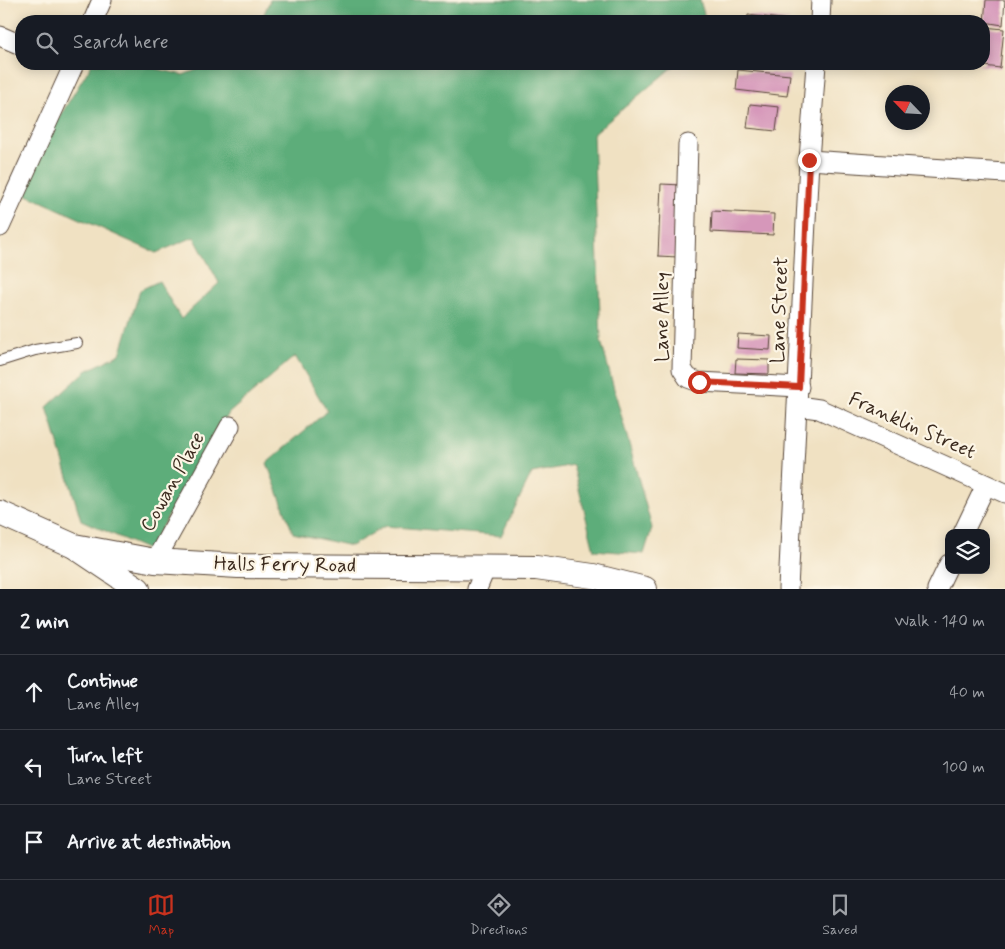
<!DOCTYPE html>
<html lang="en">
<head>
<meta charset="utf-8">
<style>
	:root { --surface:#171b24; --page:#20242c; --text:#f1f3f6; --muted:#9ea1a6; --line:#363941; --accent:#c8321e }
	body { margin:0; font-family:Mynerve,sans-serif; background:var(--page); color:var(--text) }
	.controls { position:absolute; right:15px; bottom:15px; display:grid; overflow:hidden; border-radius:10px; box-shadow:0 2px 12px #0003 }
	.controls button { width:45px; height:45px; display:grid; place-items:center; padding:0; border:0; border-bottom:1px solid var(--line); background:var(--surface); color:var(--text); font:25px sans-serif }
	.compass { position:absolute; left:885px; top:85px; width:45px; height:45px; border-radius:50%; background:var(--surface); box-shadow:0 2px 12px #0003; rotate:295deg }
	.stop { position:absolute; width:15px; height:15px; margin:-11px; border:4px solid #c8321e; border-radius:50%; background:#fff }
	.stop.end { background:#c8321e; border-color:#fff; box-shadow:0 1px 5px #0008 }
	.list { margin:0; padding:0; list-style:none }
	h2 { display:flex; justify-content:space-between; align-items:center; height:65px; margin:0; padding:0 20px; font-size:21px }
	h2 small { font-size:16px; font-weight:400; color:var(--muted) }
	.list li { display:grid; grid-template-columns:32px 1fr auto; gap:15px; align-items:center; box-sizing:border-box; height:75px; padding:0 20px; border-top:1px solid var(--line) }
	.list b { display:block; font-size:19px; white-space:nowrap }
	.list p { margin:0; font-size:16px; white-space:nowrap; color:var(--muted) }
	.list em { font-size:16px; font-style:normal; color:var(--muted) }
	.icon { flex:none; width:28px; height:28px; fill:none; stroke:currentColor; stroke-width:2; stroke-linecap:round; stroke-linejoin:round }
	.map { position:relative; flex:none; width:1005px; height:589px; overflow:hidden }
	.search { position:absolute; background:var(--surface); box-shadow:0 2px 12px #0003; left:15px; right:15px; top:15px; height:55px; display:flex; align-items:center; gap:12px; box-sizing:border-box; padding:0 18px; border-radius:20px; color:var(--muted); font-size:19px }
	.sheet { height:290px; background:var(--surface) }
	nav { display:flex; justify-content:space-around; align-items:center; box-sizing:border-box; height:70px; border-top:1px solid var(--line); background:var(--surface); font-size:14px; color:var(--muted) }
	nav a { display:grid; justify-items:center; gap:2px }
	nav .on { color:var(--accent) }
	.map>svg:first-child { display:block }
	.forest { fill:#5dad7a; stroke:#4c6c4c }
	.building { fill:#d697ba }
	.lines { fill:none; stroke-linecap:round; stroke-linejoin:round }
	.service-casing { stroke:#564537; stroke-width:12 }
	.minor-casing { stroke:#564537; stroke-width:21 }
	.tertiary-casing { stroke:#564537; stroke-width:26 }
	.service { stroke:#fff; stroke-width:10 }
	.minor { stroke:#fff; stroke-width:19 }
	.tertiary { stroke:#fff; stroke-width:24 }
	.route { stroke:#c8321e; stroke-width:6 }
	.labels { text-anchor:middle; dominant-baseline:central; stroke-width:4.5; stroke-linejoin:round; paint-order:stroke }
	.street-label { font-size:20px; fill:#3b2a1e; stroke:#fcf5e5 }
</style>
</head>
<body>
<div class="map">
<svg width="1005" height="589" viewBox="0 0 1005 589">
	<rect width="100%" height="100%" fill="#fcf5e5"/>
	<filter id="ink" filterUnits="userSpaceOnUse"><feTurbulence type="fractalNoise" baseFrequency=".02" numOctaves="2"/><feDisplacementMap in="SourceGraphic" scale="10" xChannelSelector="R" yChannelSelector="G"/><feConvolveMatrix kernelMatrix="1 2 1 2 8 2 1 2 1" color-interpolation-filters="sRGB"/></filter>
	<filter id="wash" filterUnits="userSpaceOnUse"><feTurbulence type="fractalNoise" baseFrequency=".0096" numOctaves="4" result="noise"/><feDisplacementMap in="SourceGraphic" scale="20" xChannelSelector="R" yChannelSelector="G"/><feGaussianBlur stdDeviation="1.12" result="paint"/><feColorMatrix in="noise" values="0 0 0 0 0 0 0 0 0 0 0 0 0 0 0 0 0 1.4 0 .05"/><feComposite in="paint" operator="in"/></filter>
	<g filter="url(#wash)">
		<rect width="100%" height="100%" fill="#f0e1c2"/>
		<!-- forest -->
		<g class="forest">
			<polygon points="270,0 700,0 706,21 261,21"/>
			<polygon points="92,64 136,64 183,75 212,64 676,64 593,134 601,341 652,528 644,554 594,550 573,465 532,473 501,536 385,526 351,546 293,533 267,463 327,411 295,356 229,413 148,550 81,520 47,407 86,371 120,354 140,290 159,281 181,319 219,283 194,237 156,253 25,194 52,129"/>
		</g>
		<g id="blocks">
			<!-- building -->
			<g class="building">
				<polygon points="986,0 1005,0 1003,25 984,22"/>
				<polygon points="748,15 790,20 790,21 747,21"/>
				<polygon points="984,27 1004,29 1000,68 976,65 984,64"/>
				<polygon points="738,70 790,75 787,96 736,90"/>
				<polygon points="750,104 779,107 776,131 747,128"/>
				<polygon points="661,184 682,185 678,257 658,256"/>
				<polygon points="712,211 774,214 773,235 711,232"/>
				<polygon points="738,334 771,336 770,350 737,348"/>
				<polygon points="736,359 769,360 769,374 735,373"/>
			</g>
		</g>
	</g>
	<g filter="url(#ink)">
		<use href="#blocks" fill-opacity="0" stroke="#564537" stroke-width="1"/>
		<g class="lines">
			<defs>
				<polyline id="service" points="0,361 35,350 77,343"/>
				<g id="minor">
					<polyline points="93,21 102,0"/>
					<polyline points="820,21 821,0"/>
					<polyline points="0,36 21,45"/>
					<polyline points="688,144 682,369 688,378 699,382 799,387"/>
					<polyline points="809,160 1005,173"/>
					<polyline points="0,227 74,64"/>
					<polyline points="798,406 819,409 1005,493"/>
					<polyline points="963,533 986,485"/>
					<polyline points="155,561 230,426"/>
					<polyline points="477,589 486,567"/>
					<polyline points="788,589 809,160 816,64"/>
					<polyline points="937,589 949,564"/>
				</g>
				<g id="tertiary">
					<polyline points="0,513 74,546 138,589"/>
					<polyline points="74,546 155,561 238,566 536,568 593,576 645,589"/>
				</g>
			</defs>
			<!-- service casing -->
			<use href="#service" class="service-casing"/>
			<!-- minor casing -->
			<use href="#minor" class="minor-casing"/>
			<!-- tertiary casing -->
			<use href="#tertiary" class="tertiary-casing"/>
			<!-- service -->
			<use href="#service" class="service"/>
			<!-- minor -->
			<use href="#minor" class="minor"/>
			<!-- tertiary -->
			<use href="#tertiary" class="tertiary"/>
		</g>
	</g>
	<g class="lines" filter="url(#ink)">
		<!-- route -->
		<polyline class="route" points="699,382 799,387 809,160"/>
	</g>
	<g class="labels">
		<!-- street labels -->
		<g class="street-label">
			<text transform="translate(780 310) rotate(-88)">Lane Street</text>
			<text transform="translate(662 317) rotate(-90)">Lane Alley</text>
			<text transform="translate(912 426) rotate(24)">Franklin Street</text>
			<text transform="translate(173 482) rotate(-61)">Cowan Place</text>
			<text transform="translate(285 565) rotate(1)">Halls Ferry Road</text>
		</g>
	</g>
</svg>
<div class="controls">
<button><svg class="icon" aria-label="layers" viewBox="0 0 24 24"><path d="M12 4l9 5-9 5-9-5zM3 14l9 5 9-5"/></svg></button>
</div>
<svg class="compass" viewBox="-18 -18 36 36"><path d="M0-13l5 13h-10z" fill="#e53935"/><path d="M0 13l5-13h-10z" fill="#9ea1a6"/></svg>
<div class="stop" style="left:699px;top:382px"></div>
<div class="stop end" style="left:809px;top:160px"></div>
<div class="search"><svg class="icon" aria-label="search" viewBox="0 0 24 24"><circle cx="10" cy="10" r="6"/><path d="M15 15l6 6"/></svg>Search here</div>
</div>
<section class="sheet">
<h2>2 min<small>Walk · 140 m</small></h2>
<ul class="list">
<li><svg class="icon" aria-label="ahead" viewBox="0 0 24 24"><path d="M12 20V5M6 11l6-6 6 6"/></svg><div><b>Continue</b><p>Lane Alley</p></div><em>40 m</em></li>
<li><svg class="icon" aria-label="left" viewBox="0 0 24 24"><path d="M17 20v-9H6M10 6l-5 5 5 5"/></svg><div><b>Turn left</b><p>Lane Street</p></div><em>100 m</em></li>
<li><svg class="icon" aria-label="arrive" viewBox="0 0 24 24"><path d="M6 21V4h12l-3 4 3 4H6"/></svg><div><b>Arrive at destination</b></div></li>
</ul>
</section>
<nav>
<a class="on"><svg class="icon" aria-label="map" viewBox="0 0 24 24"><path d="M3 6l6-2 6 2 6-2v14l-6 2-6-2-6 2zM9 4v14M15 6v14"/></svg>Map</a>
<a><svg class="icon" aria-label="directions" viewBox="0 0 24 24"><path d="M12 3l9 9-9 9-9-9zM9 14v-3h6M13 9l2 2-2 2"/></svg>Directions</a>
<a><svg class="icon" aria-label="saved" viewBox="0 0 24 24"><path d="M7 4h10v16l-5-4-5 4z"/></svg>Saved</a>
</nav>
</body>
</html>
